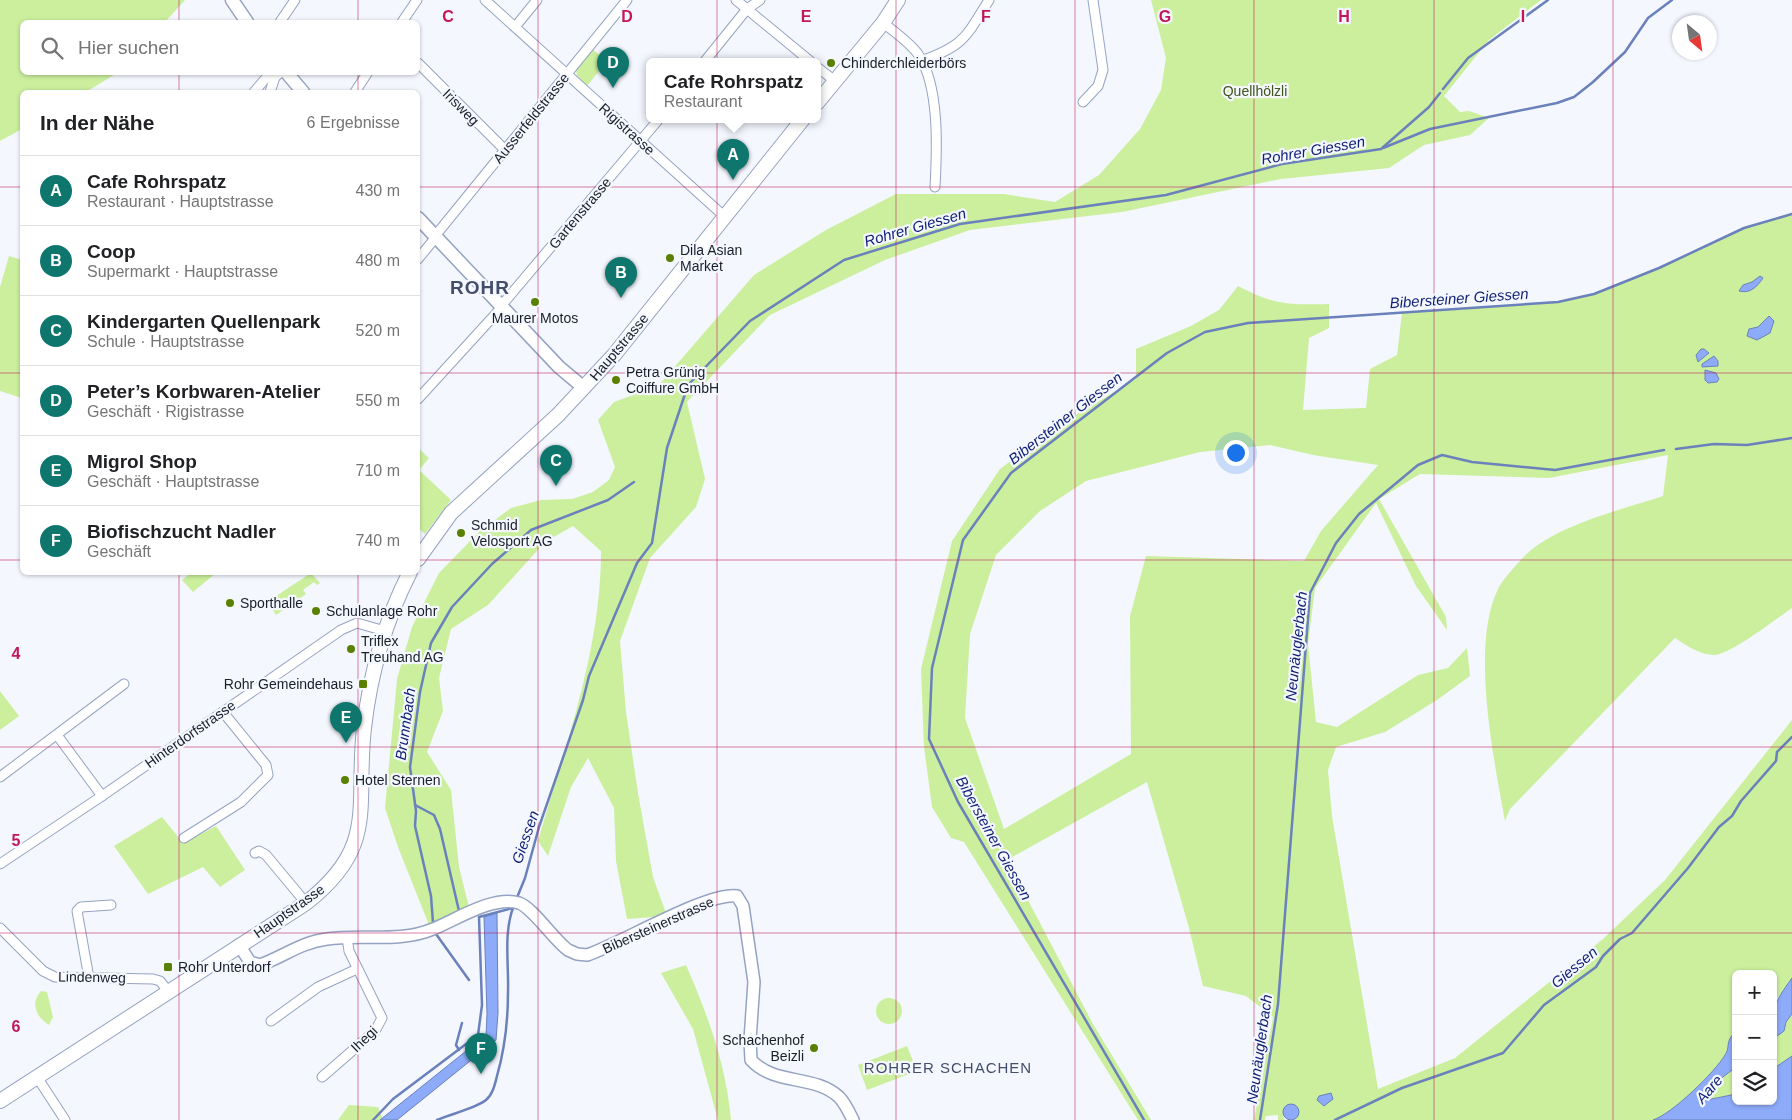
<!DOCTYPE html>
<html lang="de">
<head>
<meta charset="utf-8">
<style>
	:root { --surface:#fff; --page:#f2f2f2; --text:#202124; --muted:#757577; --line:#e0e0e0; --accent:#0f766e }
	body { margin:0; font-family:Helvetica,sans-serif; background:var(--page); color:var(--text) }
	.controls { position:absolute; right:15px; bottom:15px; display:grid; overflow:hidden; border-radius:8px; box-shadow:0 1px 4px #0004 }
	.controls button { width:45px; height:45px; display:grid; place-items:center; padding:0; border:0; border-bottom:1px solid var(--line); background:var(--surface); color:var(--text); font:25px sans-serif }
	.compass { position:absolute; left:1672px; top:15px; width:45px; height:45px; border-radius:50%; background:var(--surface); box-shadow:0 1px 4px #0004; rotate:151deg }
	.you { position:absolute; left:1235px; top:452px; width:18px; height:18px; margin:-12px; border:4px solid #fff; border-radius:50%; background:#1a73e8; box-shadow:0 0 0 8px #1a73e833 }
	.badge { display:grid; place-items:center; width:32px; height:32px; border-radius:50%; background:var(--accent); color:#fff; font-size:16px; font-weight:700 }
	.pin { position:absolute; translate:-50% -41px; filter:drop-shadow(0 1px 2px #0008) }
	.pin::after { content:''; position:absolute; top:26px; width:18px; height:15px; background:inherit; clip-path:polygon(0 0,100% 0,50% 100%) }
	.popup { position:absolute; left:646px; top:58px; width:175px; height:65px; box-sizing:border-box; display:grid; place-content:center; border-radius:8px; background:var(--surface); filter:drop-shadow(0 1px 4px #0005); font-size:16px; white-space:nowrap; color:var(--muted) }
	.popup b { font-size:19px; color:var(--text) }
	.popup::after { content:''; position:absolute; left:50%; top:100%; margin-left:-10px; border:10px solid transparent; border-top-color:var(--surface) }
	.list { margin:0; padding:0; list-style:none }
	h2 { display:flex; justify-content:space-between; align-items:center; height:65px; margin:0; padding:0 20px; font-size:21px }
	h2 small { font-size:16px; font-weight:400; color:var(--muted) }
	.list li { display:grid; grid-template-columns:32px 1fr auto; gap:15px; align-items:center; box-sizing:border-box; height:70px; padding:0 20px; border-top:1px solid var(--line) }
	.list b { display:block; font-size:19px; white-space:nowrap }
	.list p { margin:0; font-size:16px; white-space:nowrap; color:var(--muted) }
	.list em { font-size:16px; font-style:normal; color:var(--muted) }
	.icon { flex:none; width:28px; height:28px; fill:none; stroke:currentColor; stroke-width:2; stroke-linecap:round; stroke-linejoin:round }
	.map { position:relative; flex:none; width:1792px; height:1120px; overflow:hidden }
	.search { position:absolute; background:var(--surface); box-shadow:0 1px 4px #0004; left:20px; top:20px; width:400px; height:55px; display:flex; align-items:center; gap:12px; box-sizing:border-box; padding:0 18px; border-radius:8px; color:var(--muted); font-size:19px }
	.panel { position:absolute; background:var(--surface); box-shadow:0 1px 4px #0004; left:20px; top:90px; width:400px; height:485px; border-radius:8px }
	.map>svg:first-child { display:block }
	.green { fill:#cbef9d; fill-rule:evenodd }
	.water { fill:#8dabf9; stroke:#6a81bb }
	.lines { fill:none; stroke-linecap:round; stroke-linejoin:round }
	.stream { stroke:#6a81bb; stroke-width:2.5 }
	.minor-casing { stroke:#95a3c2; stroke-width:11 }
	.tertiary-casing { stroke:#95a3c2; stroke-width:14 }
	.secondary-casing { stroke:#95a3c2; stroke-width:15 }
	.primary-casing { stroke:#95a3c2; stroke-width:16 }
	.minor { stroke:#fff; stroke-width:9 }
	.tertiary { stroke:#fff; stroke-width:11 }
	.secondary { stroke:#fff; stroke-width:12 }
	.primary { stroke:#fff; stroke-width:14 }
	.grid { fill:none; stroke:#c2185b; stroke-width:1; stroke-opacity:0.55 }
	.poi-dot { fill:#5a8000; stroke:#f4f7fe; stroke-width:2 }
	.labels { text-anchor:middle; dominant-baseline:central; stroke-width:4.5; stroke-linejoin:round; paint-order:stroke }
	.poi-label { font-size:14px; fill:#191e29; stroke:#f4f7fe; text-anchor:start }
	.park-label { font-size:14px; fill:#40561c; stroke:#f4f7fe }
	.street-label { font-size:14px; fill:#191e29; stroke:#f4f7fe }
	.water-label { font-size:15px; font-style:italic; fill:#0e1f75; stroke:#f4f7fe }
	.neighbourhood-label { font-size:15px; letter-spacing:1px; fill:#434e6a; stroke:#f4f7fe }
	.district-label { font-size:19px; font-weight:bold; letter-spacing:1px; fill:#434e6a; stroke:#f4f7fe }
	.grid-label { font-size:16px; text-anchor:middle; font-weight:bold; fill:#c2185b; stroke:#f4f7fe; stroke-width:4.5; stroke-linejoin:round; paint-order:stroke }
</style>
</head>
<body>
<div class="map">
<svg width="1792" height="1120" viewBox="0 0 1792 1120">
	<rect width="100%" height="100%" fill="#f4f7fe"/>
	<!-- green -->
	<g class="green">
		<polygon points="0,0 185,0 165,22 22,22 22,72 117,73 86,92 22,92 22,129 0,141"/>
		<path d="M1151 0H1541L1489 40 1444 96 1460 112 1469 111 1489 118 1470 135 1424 145 1389 168 1281 179 1122 212 970 230 885 260 770 315 687 402 705 479 696 507 650 558 620 641 626 712 638 793 653 877 667 916 627 919 616 861 614 808 588 758 571 787 548 856 538 841C565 746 601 651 601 551L573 526 545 542 488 605 451 629 439 678 443 711 427 752 451 790 459 867 470 911 431 930 398 847 385 808 397 679 412 627 439 573 480 531 511 508 541 500 572 499 593 492 609 480 615 467 598 420 614 402 658 386 754 275 826 230 896 194H1004L1055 202 1099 175 1140 129 1161 90 1166 58Z"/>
		<polygon points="591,48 607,61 587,86 577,76 576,69"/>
		<path d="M1792 214V608C1777 618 1729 656 1713 655 1698 654 1686 645 1675 638L1510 809 1505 821C1494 760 1470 646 1498 589 1502 580 1522 558 1530 551 1564 523 1621 510 1663 496L1668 455 1549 478 1420 474 1379 499 1446 617 1447 630 1416 586 1376 503 1315 588 1308 644 1316 722 1337 727 1418 675 1448 668 1467 648 1470 676 1437 700 1385 732 1336 747 1328 770 1332 816 1378 1089 1455 1058 1603 939 1665 880 1792 720V978L1776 1000 1774 1008 1773 974H1736V1031C1725 1043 1731 1046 1725 1055 1715 1072 1672 1114 1653 1120H1294L1296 1119 1283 1116 1285 1120H1278V1115L1266 1116 1265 1120H1254L1273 1017 1246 996 1203 986 1189 928 1147 782 1007 860 1093 1024 1151 1120H1138L964 842 951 838 932 807 924 747 921 669 952 541 1000 469 1054 428 1136 379V349L1191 326 1219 310 1238 286C1274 305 1289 305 1329 304V328L1309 338 1303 410 1366 408 1370 369 1397 355 1402 313 1558 302 1593 294 1659 268 1744 228ZM1270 445 1313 455 1378 465 1321 531 1304 561 1146 556 1130 616 1131 754 1004 829 965 718 970 634 996 555 1040 511 1086 481 1200 452Z"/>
		<polygon points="9,256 22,260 22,398 0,391 0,287"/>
		<polygon points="418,448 429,458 419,470 451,500 425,534 418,528"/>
		<polygon points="191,573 191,572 216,573 193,592 182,580"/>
		<polygon points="311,573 320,583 317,585 314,582 303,590 306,594 276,615 267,602"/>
		<polygon points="0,691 19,716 0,730"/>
		<polygon points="162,817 183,843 216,826 245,870 220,887 203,867 148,894 114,846"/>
		<path d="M686 965C708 1016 726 1064 731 1120H718L693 1029 661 973Z"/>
		<path d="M41 991 47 992 53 1017 49 1025C36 1017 30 1003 41 991Z"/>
		<circle cx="889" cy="1011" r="13"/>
		<polygon points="1792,1014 1792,1056 1773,1069 1773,1039 1784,1031 1786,1022"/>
		<polygon points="907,1046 917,1071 867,1090 858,1065"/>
		<polygon points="1736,1067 1736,1094 1701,1101 1715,1083"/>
		<polygon points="349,1105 378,1107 383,1120 338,1120"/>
	</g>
	<!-- water -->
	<g class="water">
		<path d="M1760 276 1763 278C1757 287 1750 294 1739 291L1743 285 1752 282Z"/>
		<polygon points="1769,316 1774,321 1770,333 1757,340 1747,336 1749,329 1758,327"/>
		<polygon points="1701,349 1704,349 1709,353 1698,362 1696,355"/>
		<polygon points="1714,356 1718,361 1718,366 1702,367 1702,364"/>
		<polygon points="1705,370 1716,373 1719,379 1717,382 1708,383 1705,380"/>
		<polygon points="497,913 498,1013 496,1040 397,1120 380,1120 486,1035 487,1014 484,917"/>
		<path d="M1792 978V1014L1786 1022 1784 1031 1773 1039C1773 1007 1773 1004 1792 978Z"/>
		<path d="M1736 1031V1067L1715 1083 1702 1101 1736 1094V1101H1773V1069L1792 1056V1120H1653C1672 1114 1715 1072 1725 1055 1731 1046 1724 1043 1736 1031Z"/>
		<polygon points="1331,1093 1333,1099 1324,1106 1317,1100 1319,1096"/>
		<circle cx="1291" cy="1112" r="8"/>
	</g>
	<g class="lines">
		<!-- stream -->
		<g class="stream">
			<polyline points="1443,89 1468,58 1548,0"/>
			<polyline points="1383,148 1430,129 1557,103 1574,97 1593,82 1625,52 1648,18 1672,0"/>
			<polyline points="1676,449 1714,444 1747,445 1792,438"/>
			<polyline points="415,805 434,815 440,829 459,911"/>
			<polyline points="516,900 525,878 539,827 583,700 589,676 637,563 652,543 667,448 688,385 750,321 844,260 960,224 1166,195 1282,164 1381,149 1429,107 1440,93"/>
			<polyline points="433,923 431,896 415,826 416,811 410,767 420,692 431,643 452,607 492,564 531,530 608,500 634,482"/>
			<polyline points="436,934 469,980"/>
			<polyline points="459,1050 456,1045 462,1023"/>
			<polyline points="373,1120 393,1099 478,1035 482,1005 479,917 513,908"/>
			<path d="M437 1120C451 1114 476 1108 486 1100 493 1094 495 1084 497 1076 505 1048 508 1021 508 992 509 963 503 933 514 905"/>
			<polyline points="1144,1120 958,802 929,739 932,668 963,540 1011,473 1167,353 1205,332 1248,323 1558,302 1594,294 1659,268 1744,228 1792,214"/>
			<polyline points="1260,1120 1278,1004 1310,593 1336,543 1359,514 1418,465 1442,455 1472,462 1555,470 1664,450"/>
			<polyline points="1335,1120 1402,1088 1503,1053 1544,1005 1596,967 1603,956 1620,939 1632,933 1688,868 1719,827 1732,816 1741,801 1776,761 1777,752 1792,737"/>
		</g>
		<defs>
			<g id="minor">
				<polyline points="485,0 725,217"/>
				<polyline points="736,0 810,61"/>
				<polyline points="280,22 295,0"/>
				<polyline points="402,22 417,0"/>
				<path d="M883 23C895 32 909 42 918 54 940 86 937 150 935 187"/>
				<polyline points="515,27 537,0"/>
				<polyline points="705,61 747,9 760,0"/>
				<path d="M921 61C964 46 966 37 989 0"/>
				<polyline points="418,63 505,150"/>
				<polyline points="817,67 835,81"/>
				<polyline points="254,92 266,78 275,77 281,72"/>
				<polyline points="270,92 275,77"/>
				<polyline points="355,92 368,72"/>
				<polyline points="1083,102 1098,86 1103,70 1093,0"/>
				<polyline points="435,236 627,0"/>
				<polyline points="418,259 436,237"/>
				<polyline points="501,306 659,119"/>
				<polyline points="418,399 502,307"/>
				<polyline points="57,735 102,796"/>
				<polyline points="0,777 124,684"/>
				<polyline points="184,838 241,802 268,775 266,765 223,712"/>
				<polyline points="255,853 259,851 266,855 306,903"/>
				<polyline points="0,864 102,796 341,630 357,623 385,631"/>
				<polyline points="0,928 43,971 55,977 153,979 160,981 168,991"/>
				<polyline points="89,978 77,911 81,907 111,905"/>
				<polyline points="271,1021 318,987 357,969"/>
				<polyline points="37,1077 65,1120"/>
				<polyline points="322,1077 375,1031 382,1018 349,951 347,937"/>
			</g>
			<path id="tertiary" d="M239 945 250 962 260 965C283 957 301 942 327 939 361 934 400 943 433 929 456 920 493 895 519 903 533 908 554 940 568 950L577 954 587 955C620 944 709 891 737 896L743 906 754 982 750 1040 751 1060C775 1086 814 1074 839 1097 845 1103 849 1112 853 1120"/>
			<g id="secondary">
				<polyline points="232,0 247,22"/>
				<polyline points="286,72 303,92"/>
				<polyline points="418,218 559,367 584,388"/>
			</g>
			<g id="primary">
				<polyline points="817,103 883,23 898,0"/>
				<polyline points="418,559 451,513 558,415 614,355 803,119"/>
				<path d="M0 1101 306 903C379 846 355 807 364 728 370 675 385 621 410 572"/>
			</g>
		</defs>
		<!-- minor casing -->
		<use href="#minor" class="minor-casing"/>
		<!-- tertiary casing -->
		<use href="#tertiary" class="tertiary-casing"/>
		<!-- secondary casing -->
		<use href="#secondary" class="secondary-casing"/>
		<!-- primary casing -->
		<use href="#primary" class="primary-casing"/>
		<!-- minor -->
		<use href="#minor" class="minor"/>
		<!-- tertiary -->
		<use href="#tertiary" class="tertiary"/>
		<!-- secondary -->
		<use href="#secondary" class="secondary"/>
		<!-- primary -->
		<use href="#primary" class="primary"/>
	</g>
	<!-- grid -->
	<path class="grid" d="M179 0V22M358 0V22M538 0V1120M717 0V1120M896 0V1120M1075 0V1120M1254 0V1120M1434 0V1120M1613 0V1120M179 72V92M358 72V92M0 187H22M418 187H1792M0 373H22M418 373H1792M0 560H22M418 560H1792M179 572V1120M358 572V1120M0 747H1792M0 933H1792"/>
	<!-- markers -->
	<g class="poi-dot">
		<circle cx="831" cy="63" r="5"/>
		<circle cx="670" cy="258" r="5"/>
		<circle cx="535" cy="302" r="5"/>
		<circle cx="616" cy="380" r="5"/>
		<circle cx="461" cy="533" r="5"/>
		<circle cx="230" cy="603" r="5"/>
		<circle cx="316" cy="611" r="5"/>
		<circle cx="351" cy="649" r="5"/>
		<rect x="358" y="679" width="10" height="10" rx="2.5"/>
		<circle cx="345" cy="780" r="5"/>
		<rect x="163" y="962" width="10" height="10" rx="2.5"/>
		<circle cx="814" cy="1048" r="5"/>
	</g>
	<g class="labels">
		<!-- poi labels -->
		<g class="poi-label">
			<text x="841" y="63">Chinderchleiderbörs</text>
			<text x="680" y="250">Dila Asian<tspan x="680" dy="16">Market</tspan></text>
			<text x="535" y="318" text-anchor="middle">Maurer Motos</text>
			<text x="626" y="372">Petra Grünig<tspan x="626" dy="16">Coiffure GmbH</tspan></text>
			<text x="471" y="525">Schmid<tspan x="471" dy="16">Velosport AG</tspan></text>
			<text x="240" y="603">Sporthalle</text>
			<text x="326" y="611">Schulanlage Rohr</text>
			<text x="361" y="641">Triflex<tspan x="361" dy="16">Treuhand AG</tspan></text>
			<text x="353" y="684" text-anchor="end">Rohr Gemeindehaus</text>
			<text x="355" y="780">Hotel Sternen</text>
			<text x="178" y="967">Rohr Unterdorf</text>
			<text x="804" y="1040" text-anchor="end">Schachenhof<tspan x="804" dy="16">Beizli</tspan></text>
		</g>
		<!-- park labels -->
		<g class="park-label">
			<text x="1255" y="91">Quellhölzli</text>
		</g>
		<!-- street labels -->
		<g class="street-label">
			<text transform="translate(461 107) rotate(45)">Irisweg</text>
			<text transform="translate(531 118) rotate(-51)">Ausserfeldstrasse</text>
			<text transform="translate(627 129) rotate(42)">Rigistrasse</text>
			<text transform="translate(580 213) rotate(-50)">Gartenstrasse</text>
			<text transform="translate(619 347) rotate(-50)">Hauptstrasse</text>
			<text transform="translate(190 734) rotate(-35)">Hinterdorfstrasse</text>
			<text transform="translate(289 911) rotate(-35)">Hauptstrasse</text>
			<text transform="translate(658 925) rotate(-24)">Bibersteinerstrasse</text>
			<text transform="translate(92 977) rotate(1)">Lindenweg</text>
			<text transform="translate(364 1039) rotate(-44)">Ihegi</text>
		</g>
		<!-- water labels -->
		<g class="water-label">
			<text transform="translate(1313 150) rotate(-10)">Rohrer Giessen</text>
			<text transform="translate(915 227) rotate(-16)">Rohrer Giessen</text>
			<text transform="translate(1459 298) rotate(-4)">Bibersteiner Giessen</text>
			<text transform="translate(1065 418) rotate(-38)">Bibersteiner Giessen</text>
			<text transform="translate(1296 646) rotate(-84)">Neunäuglerbach</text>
			<text transform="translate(405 724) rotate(-82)">Brunnbach</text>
			<text transform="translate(525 837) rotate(-71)">Giessen</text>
			<text transform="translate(994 838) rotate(61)">Bibersteiner Giessen</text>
			<text transform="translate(1574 967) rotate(-40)">Giessen</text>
			<text transform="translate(1259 1049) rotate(-82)">Neunäuglerbach</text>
			<text transform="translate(1709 1089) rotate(-49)">Aare</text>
		</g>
		<!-- neighbourhood labels -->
		<g class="neighbourhood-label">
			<text x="948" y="1067">ROHRER SCHACHEN</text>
		</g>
		<!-- district labels -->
		<g class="district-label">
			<text x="480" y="287">ROHR</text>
		</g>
	</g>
	<g class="grid-label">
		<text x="448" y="22">C</text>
		<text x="627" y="22">D</text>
		<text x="806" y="22">E</text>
		<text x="986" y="22">F</text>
		<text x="1165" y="22">G</text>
		<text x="1344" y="22">H</text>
		<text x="1523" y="22">I</text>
		<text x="16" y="659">4</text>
		<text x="16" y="846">5</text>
		<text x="16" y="1032">6</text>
	</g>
</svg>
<div class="controls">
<button>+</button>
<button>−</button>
<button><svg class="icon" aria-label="layers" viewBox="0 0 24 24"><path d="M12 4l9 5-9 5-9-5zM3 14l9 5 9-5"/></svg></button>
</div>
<svg class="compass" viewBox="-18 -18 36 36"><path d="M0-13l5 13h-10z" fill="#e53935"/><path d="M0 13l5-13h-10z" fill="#757577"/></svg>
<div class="you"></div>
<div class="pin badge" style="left:733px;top:180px">A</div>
<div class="popup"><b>Cafe Rohrspatz</b>Restaurant</div>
<div class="pin badge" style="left:621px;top:298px">B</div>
<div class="pin badge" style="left:556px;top:486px">C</div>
<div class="pin badge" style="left:613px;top:88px">D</div>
<div class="pin badge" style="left:346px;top:743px">E</div>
<div class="pin badge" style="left:481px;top:1074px">F</div>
<div class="search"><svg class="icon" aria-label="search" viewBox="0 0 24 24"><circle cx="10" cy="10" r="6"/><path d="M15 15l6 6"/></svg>Hier suchen</div>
<section class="panel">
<h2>In der Nähe<small>6 Ergebnisse</small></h2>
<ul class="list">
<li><span class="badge">A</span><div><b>Cafe Rohrspatz</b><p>Restaurant · Hauptstrasse</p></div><em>430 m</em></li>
<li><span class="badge">B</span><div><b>Coop</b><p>Supermarkt · Hauptstrasse</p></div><em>480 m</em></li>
<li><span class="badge">C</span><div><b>Kindergarten Quellenpark</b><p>Schule · Hauptstrasse</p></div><em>520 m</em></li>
<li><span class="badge">D</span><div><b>Peter’s Korbwaren-Atelier</b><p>Geschäft · Rigistrasse</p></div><em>550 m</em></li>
<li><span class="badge">E</span><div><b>Migrol Shop</b><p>Geschäft · Hauptstrasse</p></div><em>710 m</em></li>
<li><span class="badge">F</span><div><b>Biofischzucht Nadler</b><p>Geschäft</p></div><em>740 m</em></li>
</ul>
</section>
</div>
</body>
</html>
